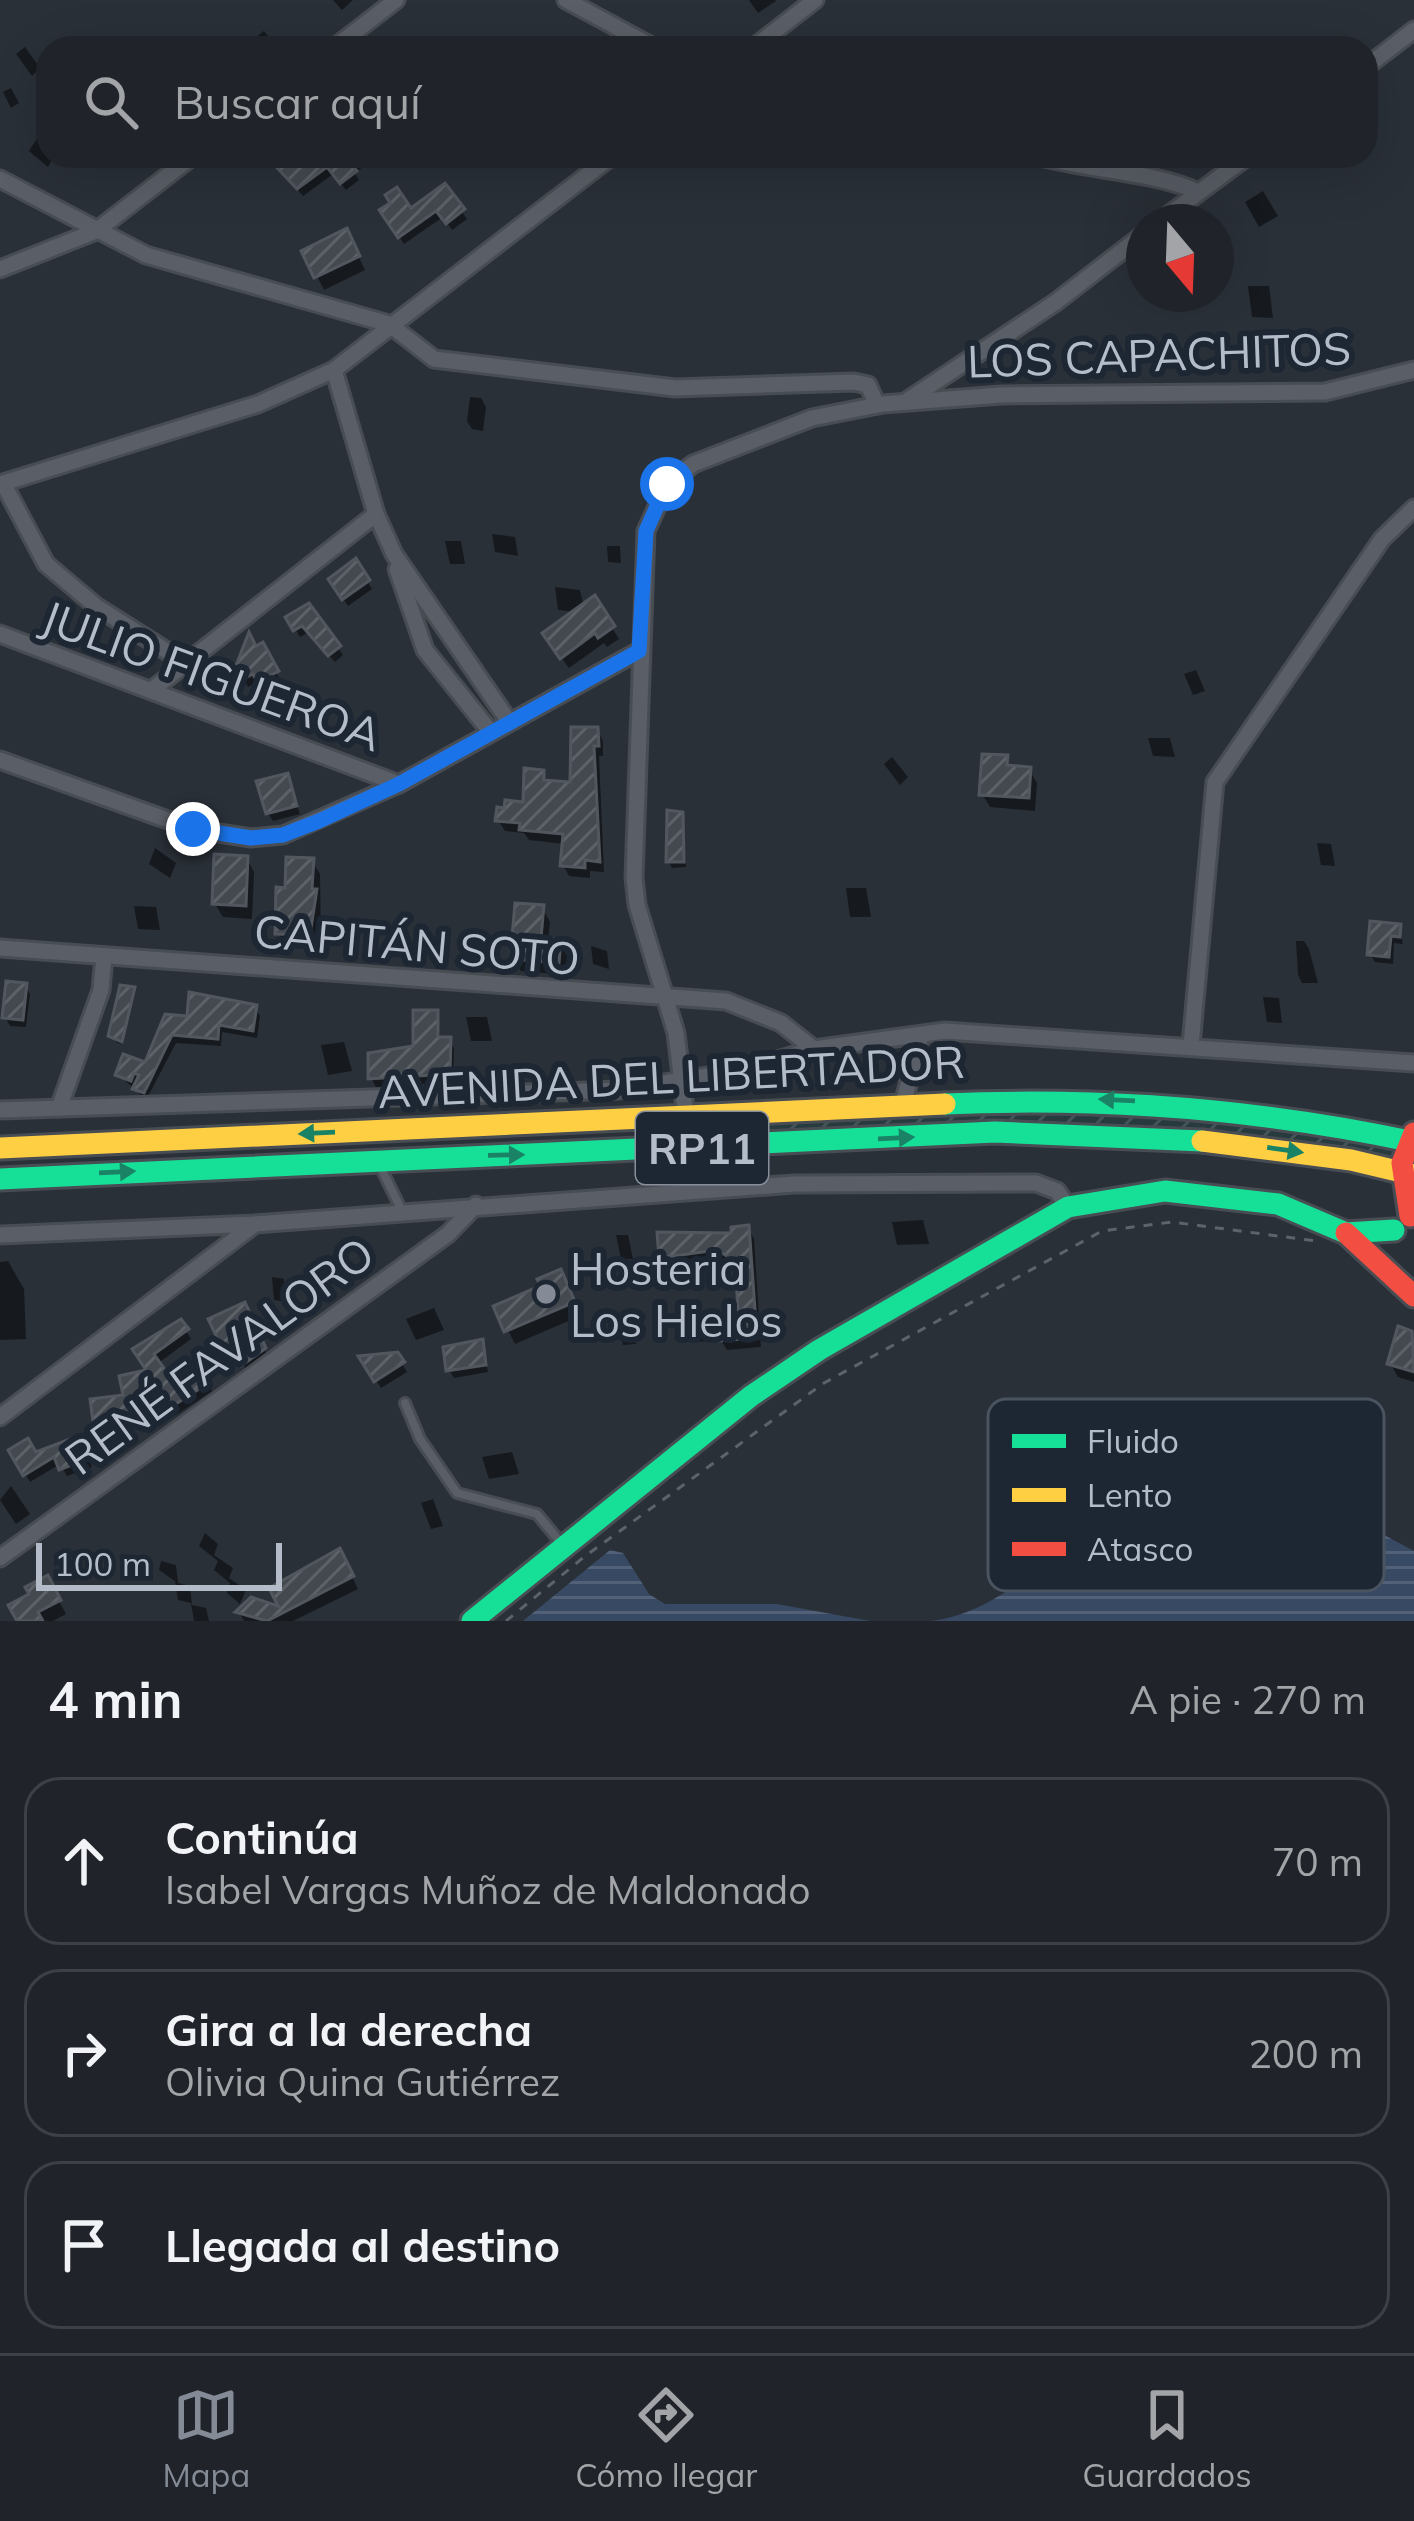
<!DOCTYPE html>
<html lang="es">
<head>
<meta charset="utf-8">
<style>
	:root { --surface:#20242a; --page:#282c32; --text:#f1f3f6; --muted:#a2a4a8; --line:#3d4147; --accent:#848b96 }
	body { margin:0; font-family:Mulish,sans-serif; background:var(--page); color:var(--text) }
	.compass { position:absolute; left:1126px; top:204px; width:108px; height:108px; border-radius:50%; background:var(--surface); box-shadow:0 12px 48px #0002; rotate:161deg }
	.scale { position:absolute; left:36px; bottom:30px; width:246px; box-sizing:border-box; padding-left:12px; border:6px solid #b4bcc9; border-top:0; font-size:33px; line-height:42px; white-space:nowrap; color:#b4bcc9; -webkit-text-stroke:9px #1d2633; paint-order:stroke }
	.stop { position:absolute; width:36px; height:36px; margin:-27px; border:9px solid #1a73e8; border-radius:50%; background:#fff }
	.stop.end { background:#1a73e8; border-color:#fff; box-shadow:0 3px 12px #0008 }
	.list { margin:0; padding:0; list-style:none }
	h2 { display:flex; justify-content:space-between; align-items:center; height:156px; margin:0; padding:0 48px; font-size:51px }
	h2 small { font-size:39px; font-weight:400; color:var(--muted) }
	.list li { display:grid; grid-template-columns:78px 1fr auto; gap:36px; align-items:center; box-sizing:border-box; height:168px; margin:0 24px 24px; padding:0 24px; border:3px solid var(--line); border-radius:36px }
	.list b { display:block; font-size:45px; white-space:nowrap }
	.list p { margin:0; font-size:39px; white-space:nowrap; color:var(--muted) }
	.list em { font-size:39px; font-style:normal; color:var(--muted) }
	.icon { flex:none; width:66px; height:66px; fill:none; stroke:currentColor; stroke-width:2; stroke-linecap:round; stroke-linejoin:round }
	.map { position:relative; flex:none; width:1414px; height:1621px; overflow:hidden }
	.search { position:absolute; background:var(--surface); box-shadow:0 12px 48px #0002; left:36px; right:36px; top:36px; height:132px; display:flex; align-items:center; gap:30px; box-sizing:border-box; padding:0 42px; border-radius:36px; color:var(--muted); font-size:45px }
	.sheet { height:732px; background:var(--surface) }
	nav { display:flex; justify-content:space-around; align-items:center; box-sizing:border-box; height:168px; border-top:3px solid var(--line); background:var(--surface); font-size:33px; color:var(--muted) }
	nav a { display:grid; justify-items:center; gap:6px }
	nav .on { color:var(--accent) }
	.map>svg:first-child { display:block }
	.garden { fill:url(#garden-furrows) }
	.water { fill:url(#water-rules) }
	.shadow { fill:#0007 }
	.building { fill:url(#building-hatch); stroke:#52575f; stroke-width:3 }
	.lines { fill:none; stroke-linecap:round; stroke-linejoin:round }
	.lane-casing { stroke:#484c53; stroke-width:14 }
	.street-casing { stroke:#484c53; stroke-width:21 }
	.fast-casing { stroke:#484c53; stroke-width:27 }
	.slow-casing { stroke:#484c53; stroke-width:27 }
	.jam-casing { stroke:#484c53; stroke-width:27 }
	.path { stroke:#5d636a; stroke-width:3; stroke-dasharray:9 9; stroke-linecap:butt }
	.lane { stroke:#5a5e66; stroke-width:8 }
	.street { stroke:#5a5e66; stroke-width:15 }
	.fast { stroke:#16e098; stroke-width:21 }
	.slow { stroke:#ffcf43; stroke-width:21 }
	.jam { stroke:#f24e42; stroke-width:21 }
	.oneway { fill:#1a8366 }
	.route { stroke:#1a73e8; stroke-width:15 }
	.poi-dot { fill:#848b96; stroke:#1d2633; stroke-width:4.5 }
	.labels { text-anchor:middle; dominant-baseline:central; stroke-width:12; stroke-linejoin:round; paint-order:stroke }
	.shield { fill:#1d2633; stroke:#878f9c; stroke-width:3 }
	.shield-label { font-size:42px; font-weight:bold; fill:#b4bcc9 }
	.street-label { font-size:45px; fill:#b4bcc9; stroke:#1d2633 }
	.poi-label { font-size:45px; fill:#b4bcc9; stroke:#1d2633; text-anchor:start }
	.key { fill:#1d2633; stroke:#4a5360; stroke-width:3 }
	.key-label { font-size:33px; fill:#b4bcc9 }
</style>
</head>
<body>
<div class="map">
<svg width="1414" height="1621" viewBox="0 0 1414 1621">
	<defs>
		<pattern id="garden-furrows" width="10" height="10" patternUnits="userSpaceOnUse" patternTransform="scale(3)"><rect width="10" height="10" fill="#273a3e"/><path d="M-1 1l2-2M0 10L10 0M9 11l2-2" fill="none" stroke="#445559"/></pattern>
		<pattern id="water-rules" width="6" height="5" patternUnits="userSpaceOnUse" patternTransform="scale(3)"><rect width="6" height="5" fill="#384963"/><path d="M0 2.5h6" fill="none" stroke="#526178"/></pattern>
		<pattern id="building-hatch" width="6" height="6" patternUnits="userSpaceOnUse" patternTransform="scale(3)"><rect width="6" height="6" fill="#444950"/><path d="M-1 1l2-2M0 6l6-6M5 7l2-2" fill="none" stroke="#5d6168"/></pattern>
	</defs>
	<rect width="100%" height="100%" fill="#2a3038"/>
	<!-- garden -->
	<path class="garden" d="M990 1110C1127 1113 1261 1116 1395 1150L1392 1160C1148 1107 894 1134 646 1140L645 1126Z"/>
	<!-- water -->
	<g class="water">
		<path d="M1284 1498 1330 1506 1414 1551V1621H930C1001 1614 1046 1551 1111 1528 1143 1517 1172 1525 1203 1521 1232 1517 1257 1506 1284 1498Z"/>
		<polygon points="610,1550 623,1553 649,1594 665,1604 777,1604 870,1621 523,1621"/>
	</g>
	<!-- shadow -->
	<g class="shadow">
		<polygon points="333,0 353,0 342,10"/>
		<polygon points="749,0 775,0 776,1 758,13"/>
		<polygon points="264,31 273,42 277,48 260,46 255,38"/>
		<polygon points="455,37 462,48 432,48"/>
		<polygon points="25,47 40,68 32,76 16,54"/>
		<polygon points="11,88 19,103 11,108 3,92"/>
		<polygon points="41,132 48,136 48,156 54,156 48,167 29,151"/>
		<polygon points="386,156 354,172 359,180 346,190 333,174 303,196 270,157"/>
		<polygon points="444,187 467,219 452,230 443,217 404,244 383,211 393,204 410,212"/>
		<polygon points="1263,191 1278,216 1259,227 1245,202"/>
		<polygon points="353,245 365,270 324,290 305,252"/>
		<polygon points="1248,286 1269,286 1273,318 1252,317"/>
		<polygon points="470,397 481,398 486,407 483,431 472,429 467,421"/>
		<polygon points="492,534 515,537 518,556 495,552"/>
		<polygon points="445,541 461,541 465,564 450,564"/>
		<polygon points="607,546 620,546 621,563 608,562"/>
		<polygon points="355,562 372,589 348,606 331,580"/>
		<polygon points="555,587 580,590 584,607 594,599 619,639 607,647 604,643 569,668 552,645 577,612 558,610"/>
		<polygon points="308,607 343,655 335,662 309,632 300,637 289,618"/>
		<polygon points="262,646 280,680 265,688 260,681 248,687 238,668"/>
		<polygon points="1196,670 1205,691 1193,695 1184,674"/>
		<polygon points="597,730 603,741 603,756 599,756 604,872 590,871 590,878 569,876 563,865 565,844 529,840 524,833 505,831 498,820 525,805 542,773 548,783 573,785"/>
		<polygon points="1148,738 1170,738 1175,757 1153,756"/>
		<polygon points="892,757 908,777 900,785 884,764"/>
		<polygon points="1006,758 1012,769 1029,770 1037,783 1035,811 990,807 982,794"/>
		<polygon points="287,776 300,814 273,821 268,813"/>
		<polygon points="681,814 686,867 672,868 669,862"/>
		<polygon points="1317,843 1331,844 1335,866 1321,865"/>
		<polygon points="155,848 176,863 170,878 149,864"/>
		<polygon points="247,859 254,872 252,919 223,917 215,904"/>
		<polygon points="312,861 320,874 321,940 316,948 286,946 278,933 287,891"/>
		<polygon points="846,888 866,888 871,917 850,917"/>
		<polygon points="134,906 156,907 160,930 138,929"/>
		<polygon points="542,908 550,922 548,941 559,942 567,956 565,975 521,971 513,958"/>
		<polygon points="1399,927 1403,944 1394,943 1393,964 1375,962 1370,954"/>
		<polygon points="1296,941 1304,941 1309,949 1318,983 1302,983 1298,975"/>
		<polygon points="591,946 607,951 609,969 593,964"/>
		<polygon points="25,986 30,994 26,1027 10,1026 5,1017"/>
		<polygon points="133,990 123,1044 117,1043 111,1035"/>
		<polygon points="1263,997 1279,998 1282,1023 1267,1022"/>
		<polygon points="255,1008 260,1016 257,1038 222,1032 221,1046 176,1043 146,1100 119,1075 147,1066 167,1018 190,1019"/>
		<polygon points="436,1013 441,1040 449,1040 454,1048 453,1082 376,1087 371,1078 416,1049"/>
		<polygon points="466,1017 487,1017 492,1041 471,1041"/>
		<polygon points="344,1042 352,1071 328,1075 321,1045"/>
		<polygon points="923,1220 929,1244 897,1245 892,1222"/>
		<polygon points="748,1228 754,1239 761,1347 727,1350 721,1340 696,1342 690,1332 742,1314 734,1263 723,1259 668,1268 662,1257"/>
		<polygon points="616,1235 628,1235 633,1259 621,1259"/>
		<polygon points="8,1261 24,1289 26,1339 0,1340 0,1262"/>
		<polygon points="272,1277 284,1279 287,1302 274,1300"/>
		<polygon points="567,1286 580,1316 515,1344 497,1308"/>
		<polygon points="434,1308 444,1330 416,1340 406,1319"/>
		<polygon points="248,1314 268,1357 248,1372 213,1320"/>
		<polygon points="617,1321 630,1321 636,1344 623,1345"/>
		<polygon points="181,1323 191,1339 157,1364 175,1389 201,1373 212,1391 176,1415 133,1425 133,1432 102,1436 97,1428 150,1372 136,1350"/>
		<polygon points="1410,1333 1414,1340 1414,1382 1398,1377 1390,1363"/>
		<polygon points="481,1342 488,1372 454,1378 449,1370"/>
		<polygon points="397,1355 407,1372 381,1388 362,1359"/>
		<polygon points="85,1447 92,1467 67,1476 60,1464 30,1482 12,1451 35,1456"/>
		<polygon points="512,1452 519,1474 489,1479 482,1457"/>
		<polygon points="11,1486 30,1514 16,1524 0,1500"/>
		<polygon points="433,1499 443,1526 431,1529 421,1503"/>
		<polygon points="205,1533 218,1544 214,1555 233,1568 229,1578 246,1590 240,1604 227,1593 230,1583 214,1570 218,1561 199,1546"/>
		<polygon points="161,1561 176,1565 178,1583 190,1586 192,1605 206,1608 209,1621 194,1621 191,1603 178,1600 175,1581 159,1570"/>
		<polygon points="346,1564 358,1589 293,1621 244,1621 239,1612 284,1611"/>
		<polygon points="47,1579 66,1614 53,1621 20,1621"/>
	</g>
	<!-- building -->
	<g class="building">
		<polygon points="266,156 345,156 357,171 340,184 327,167 297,189"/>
		<polygon points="445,183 465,209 446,224 436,211 398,238 379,210 390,203 385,195 397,187 411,208"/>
		<polygon points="347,228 360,256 314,278 301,251"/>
		<polygon points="356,558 370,580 342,600 328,579"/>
		<polygon points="595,595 615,626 598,638 595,633 560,659 542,633"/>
		<polygon points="309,603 341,646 328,656 302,626 293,631 285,617"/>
		<polygon points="249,632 256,646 263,642 279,671 257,682 253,674 241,680 235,668"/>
		<polygon points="571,727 598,727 599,746 594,746 600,862 585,860 585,868 560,866 563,834 519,830 520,823 495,821 497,807 504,808 505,800 523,802 524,768 544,770 544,780 570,782"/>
		<polygon points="982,754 1008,755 1007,765 1031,767 1029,798 979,795"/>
		<polygon points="288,773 297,806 266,814 256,781"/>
		<polygon points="667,810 683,812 684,862 666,862"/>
		<polygon points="214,854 248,856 246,906 212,904"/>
		<polygon points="286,857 314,858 312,889 317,889 310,935 275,934 276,887 285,888"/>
		<polygon points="515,903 544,905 541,938 561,939 559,963 510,959"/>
		<polygon points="1370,921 1401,924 1400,937 1391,936 1389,957 1367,955"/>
		<polygon points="6,981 27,983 23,1020 2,1018"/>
		<polygon points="120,985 135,987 122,1042 108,1036"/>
		<polygon points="189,992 257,1005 253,1031 219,1025 218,1039 172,1035 144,1093 132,1089 139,1075 134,1073 131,1081 115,1075 123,1054 145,1062 165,1014 187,1016"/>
		<polygon points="413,1010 438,1010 438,1037 451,1037 450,1074 368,1079 368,1053 413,1046"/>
		<polygon points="749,1225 757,1338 718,1341 717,1330 687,1333 685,1315 738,1311 735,1261 717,1250 659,1258 657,1232 731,1233 731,1227"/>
		<polygon points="561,1269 575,1302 504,1332 493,1306 540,1286 537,1279"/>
		<polygon points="245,1302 266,1348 241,1366 220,1344 208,1319"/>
		<polygon points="181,1319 189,1329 154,1354 176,1385 201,1368 210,1382 171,1407 130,1417 131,1424 94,1429 90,1399 123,1395 119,1376 146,1370 132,1349"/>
		<polygon points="1398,1326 1412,1331 1414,1372 1387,1364"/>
		<polygon points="483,1339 486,1365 446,1371 443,1347"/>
		<polygon points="398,1352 405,1362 374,1382 358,1356"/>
		<polygon points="81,1435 90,1458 59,1470 54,1457 23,1476 8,1450 28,1438 36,1452"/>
		<polygon points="340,1548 354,1576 267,1621 235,1612 251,1597 278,1606 269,1588"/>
		<polygon points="48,1575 61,1600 38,1612 43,1621 17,1621 8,1605 29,1594 25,1587"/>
	</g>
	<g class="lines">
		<defs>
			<g id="lane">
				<polyline points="379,1164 401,1209"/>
				<polyline points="405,1403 420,1439 457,1493 537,1514 561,1543"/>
			</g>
			<g id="street">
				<polyline points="566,0 655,48"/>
				<polyline points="334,48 396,0"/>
				<polyline points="753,48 815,0"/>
				<polyline points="1366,67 1414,30"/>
				<path d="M1037 156C1087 170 1156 172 1198 192"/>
				<polyline points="0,179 146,255 389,324 434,359 675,388 854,382 868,385 877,405"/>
				<polyline points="1159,222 1248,156"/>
				<polyline points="0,269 96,231 193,156"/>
				<polyline points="334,370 376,514 394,554 508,720"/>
				<polyline points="908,400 1056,302 1144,234"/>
				<polyline points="3,483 46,564 97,607 184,662"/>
				<polyline points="0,484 258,404 334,370 612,156"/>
				<polyline points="397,569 425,650 489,730"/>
				<polyline points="0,634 399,784"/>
				<polyline points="153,689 376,514"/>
				<polyline points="0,760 193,829 251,838 283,835 399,784 639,651"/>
				<polyline points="0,948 726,1001 781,1023 814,1049"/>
				<polyline points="1191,1045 1215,782 1382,539 1414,508"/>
				<polyline points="903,1104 921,1035"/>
				<polyline points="59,1108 101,990 104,956"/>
				<polyline points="0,1110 620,1090 745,1070 814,1049 945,1031 1414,1063"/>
				<polyline points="686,1117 676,1033 637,905 634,878 646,531 667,485 693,464 812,418 883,404 1001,395 1325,392 1414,370"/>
				<polyline points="0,1235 255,1224 794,1184 1036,1183 1057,1191 1068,1207"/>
				<polyline points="0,1417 255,1224"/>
				<polyline points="0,1558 448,1234 476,1205"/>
			</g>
			<g id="fast">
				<path d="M945 1104C1104 1097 1259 1109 1414 1142"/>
				<polyline points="0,1179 995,1132 1202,1141"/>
				<polyline points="472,1621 751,1396 819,1350 1068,1207 1165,1191 1278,1204 1346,1233 1394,1230"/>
			</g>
			<g id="slow">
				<polyline points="1202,1141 1351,1160 1414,1175"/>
				<polyline points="0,1148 945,1104"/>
			</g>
			<g id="jam">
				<polyline points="1410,1216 1402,1163 1414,1133"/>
				<polyline points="1346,1233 1414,1296"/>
			</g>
		</defs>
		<!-- lane casing -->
		<use href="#lane" class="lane-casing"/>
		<!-- street casing -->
		<use href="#street" class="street-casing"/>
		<!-- fast casing -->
		<use href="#fast" class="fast-casing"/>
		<!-- slow casing -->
		<use href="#slow" class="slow-casing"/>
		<!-- jam casing -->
		<use href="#jam" class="jam-casing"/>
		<!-- path -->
		<polyline class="path" points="506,1621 584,1557 824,1383 1102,1231 1172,1222 1316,1241"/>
		<!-- lane -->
		<use href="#lane" class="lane"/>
		<!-- street -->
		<use href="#street" class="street"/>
		<!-- fast -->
		<use href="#fast" class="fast"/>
		<!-- slow -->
		<use href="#slow" class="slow"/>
		<!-- jam -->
		<use href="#jam" class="jam"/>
	</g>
	<!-- one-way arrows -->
	<defs><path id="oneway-solid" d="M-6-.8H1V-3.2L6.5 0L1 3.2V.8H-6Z" transform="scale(3)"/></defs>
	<g class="oneway">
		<use href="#oneway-solid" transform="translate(1117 1100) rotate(-177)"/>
		<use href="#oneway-solid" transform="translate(317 1133) rotate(177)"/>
		<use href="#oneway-solid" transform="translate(896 1138) rotate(-3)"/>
		<use href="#oneway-solid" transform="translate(1285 1150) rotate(8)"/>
		<use href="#oneway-solid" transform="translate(506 1155) rotate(-1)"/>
		<use href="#oneway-solid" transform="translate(117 1172) rotate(-3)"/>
	</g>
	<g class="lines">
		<!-- route -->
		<polyline class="route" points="193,829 251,838 283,835 319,821 399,784 639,651 646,531 667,484"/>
	</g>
	<!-- markers -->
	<circle class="poi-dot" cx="546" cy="1294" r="12"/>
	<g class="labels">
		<!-- shield labels -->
		<rect class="shield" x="636" y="1112" width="132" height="72" rx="9"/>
		<g class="shield-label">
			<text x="702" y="1148">RP11</text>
		</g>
		<!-- street labels -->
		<g class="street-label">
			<text transform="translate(1159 354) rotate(-2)">LOS CAPACHITOS</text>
			<text transform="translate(212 675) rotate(20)">JULIO FIGUEROA</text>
			<text transform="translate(417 944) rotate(5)">CAPITÁN SOTO</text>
			<text transform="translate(671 1076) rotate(-3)">AVENIDA DEL LIBERTADOR</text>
			<text transform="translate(219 1355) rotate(-36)">RENÉ FAVALORO</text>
		</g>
		<!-- poi labels -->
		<g class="poi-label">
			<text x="570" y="1268">Hosteria<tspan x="570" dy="52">Los Hielos</tspan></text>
		</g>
	</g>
	<!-- legend -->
	<rect x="988" y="1399" width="396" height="192" rx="18" class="key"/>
	<rect x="1012" y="1434" width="54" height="14" fill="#16e098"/>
	<rect x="1012" y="1488" width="54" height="14" fill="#ffcf43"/>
	<rect x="1012" y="1542" width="54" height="14" fill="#f24e42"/>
	<g class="key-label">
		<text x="1087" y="1453">Fluido</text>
		<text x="1087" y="1507">Lento</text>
		<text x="1087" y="1561">Atasco</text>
	</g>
</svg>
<svg class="compass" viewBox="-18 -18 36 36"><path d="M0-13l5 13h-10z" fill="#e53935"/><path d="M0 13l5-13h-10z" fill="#a2a4a8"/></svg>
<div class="scale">100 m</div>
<div class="stop" style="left:667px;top:484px"></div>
<div class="stop end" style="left:193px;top:829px"></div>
<div class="search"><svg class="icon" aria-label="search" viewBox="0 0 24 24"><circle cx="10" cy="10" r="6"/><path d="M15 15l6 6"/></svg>Buscar aquí</div>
</div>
<section class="sheet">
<h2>4 min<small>A pie · 270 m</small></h2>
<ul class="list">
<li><svg class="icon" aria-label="ahead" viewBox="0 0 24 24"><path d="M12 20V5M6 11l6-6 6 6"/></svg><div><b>Continúa</b><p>Isabel Vargas Muñoz de Maldonado</p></div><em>70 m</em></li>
<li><svg class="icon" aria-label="right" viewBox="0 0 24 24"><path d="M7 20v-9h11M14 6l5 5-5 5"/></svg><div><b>Gira a la derecha</b><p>Olivia Quina Gutiérrez</p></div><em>200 m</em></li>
<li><svg class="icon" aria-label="arrive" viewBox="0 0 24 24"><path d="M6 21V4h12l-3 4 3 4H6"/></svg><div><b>Llegada al destino</b></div></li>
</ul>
</section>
<nav>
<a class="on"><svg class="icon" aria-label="map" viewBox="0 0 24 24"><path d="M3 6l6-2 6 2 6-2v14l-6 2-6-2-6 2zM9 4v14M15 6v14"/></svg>Mapa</a>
<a><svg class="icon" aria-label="directions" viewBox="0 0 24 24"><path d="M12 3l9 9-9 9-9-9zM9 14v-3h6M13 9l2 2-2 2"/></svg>Cómo llegar</a>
<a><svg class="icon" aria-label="saved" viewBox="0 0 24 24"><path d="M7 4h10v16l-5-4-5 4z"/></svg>Guardados</a>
</nav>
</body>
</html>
